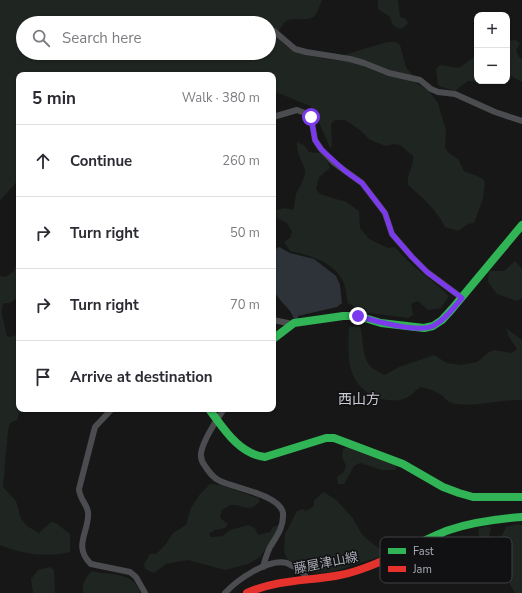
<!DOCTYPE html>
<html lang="en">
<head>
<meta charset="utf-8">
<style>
	:root { --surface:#fff; --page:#f7f7f7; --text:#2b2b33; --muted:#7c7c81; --line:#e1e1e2 }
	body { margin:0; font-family:"Nunito Sans","Noto Sans JP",sans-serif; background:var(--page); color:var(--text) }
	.controls { position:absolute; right:12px; top:12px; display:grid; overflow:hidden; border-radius:8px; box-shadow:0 1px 3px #0004 }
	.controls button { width:36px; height:36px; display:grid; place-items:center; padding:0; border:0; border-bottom:1px solid var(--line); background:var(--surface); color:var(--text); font:20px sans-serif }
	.stop { position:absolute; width:12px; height:12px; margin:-9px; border:3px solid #7c3aed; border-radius:50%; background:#fff }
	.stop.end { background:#7c3aed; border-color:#fff; box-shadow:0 1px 4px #0008 }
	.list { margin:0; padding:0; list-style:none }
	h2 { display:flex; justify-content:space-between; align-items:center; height:52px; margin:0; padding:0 16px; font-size:17px }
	h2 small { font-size:13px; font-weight:400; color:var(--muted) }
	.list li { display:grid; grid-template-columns:26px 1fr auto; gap:12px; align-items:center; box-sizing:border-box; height:72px; padding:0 16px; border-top:1px solid var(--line) }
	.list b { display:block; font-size:15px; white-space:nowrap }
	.list em { font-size:13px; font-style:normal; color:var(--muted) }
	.icon { flex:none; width:22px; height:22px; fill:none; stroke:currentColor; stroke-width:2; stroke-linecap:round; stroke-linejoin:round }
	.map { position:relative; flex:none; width:522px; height:593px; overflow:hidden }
	.search { position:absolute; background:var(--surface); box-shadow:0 1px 3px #0004; left:16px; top:16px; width:260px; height:44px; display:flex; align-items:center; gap:10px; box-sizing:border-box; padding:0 14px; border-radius:22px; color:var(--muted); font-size:15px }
	.panel { position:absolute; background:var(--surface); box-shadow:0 1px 3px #0004; left:16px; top:72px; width:260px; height:340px; border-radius:8px }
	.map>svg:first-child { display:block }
	.green { fill:#1f2520; fill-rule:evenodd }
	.water { fill:#2d3339 }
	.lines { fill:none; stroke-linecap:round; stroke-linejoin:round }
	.street { stroke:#4b4c4f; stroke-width:6 }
	.fast { stroke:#30b455; stroke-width:8 }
	.jam { stroke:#e5322d; stroke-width:8 }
	.route { stroke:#7c3aed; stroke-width:5 }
	.labels { text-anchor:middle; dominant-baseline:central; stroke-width:3; stroke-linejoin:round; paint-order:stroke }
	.street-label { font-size:13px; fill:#a9adb6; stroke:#111113 }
	.neighbourhood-label { font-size:14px; fill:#caccd3; stroke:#111113 }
	.key { fill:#111113; stroke:#3f4044; stroke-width:1 }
	.key-label { font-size:11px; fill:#a9adb6 }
</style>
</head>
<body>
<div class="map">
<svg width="522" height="593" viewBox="0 0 522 593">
	<rect width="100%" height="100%" fill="#171717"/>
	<!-- green -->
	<g class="green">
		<path d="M0 0H322C315 17 317 20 297 19 294 19 290 19 288 20 284 22 280 28 279 32 276 54 327 59 341 61L347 54 387 42H395L400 45 406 67 413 76 416 83 428 90 438 103 446 131 445 148 450 154 458 159 464 171C472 175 479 175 485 181L483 199 474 223 468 224 458 231 445 227C436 209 423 198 408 185 406 172 414 169 413 156L400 145 394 144 386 146 370 140 360 130 345 120H335L331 124 332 145 330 148C324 133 318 120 310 106L273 91V75H19V179L0 201ZM23 23H269V53H23Z"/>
		<polygon points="378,0 398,0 400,17 406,19 408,23 402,29 397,28 392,24 390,17 378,9"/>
		<polygon points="516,40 520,44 516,50 519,57 522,59 522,82 507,74 507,41"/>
		<polygon points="477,55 477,82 468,81 455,91 442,87 438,85 436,69 440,65 459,68"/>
		<path d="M297 142 304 145 309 152 321 153 327 161 330 168 319 177 316 189 320 194 346 202 359 211 360 228 369 239 388 248 395 247C410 266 432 279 449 296L441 308 428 310 418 301 411 304 413 315 408 318 363 312 348 303C346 297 346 287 343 281 334 262 309 255 290 251L284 242 290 238 292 232 287 223 277 218 276 210 285 208 293 210C295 205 295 199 296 194 299 187 304 181 305 173 305 163 296 157 297 142Z"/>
		<path d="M19 259V292L17 298 10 303H4C0 309 2 315 4 322 5 327 6 332 7 336L10 337 15 335 19 337V409H21L17 420 10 423 8 431 3 487 16 501 21 519 27 526 39 533 51 522 56 523 70 534V552C46 558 22 554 0 545V276L6 277 13 272Z"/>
		<polygon points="515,261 522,269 522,298 517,301 497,294 488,282 489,271 504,271"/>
		<path d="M360 326C364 338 361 356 371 367 374 370 381 373 385 375L399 367 434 355 447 363 461 365 477 362 489 352 494 350 512 353 517 349 509 337 506 328 522 340V400C500 399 478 407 456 404 445 402 446 397 438 393 433 390 426 388 420 387 416 390 411 396 406 398 396 402 386 401 376 397 345 384 348 355 349 327Z"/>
		<polygon points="350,446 396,465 396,470 382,470 360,463 354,466 344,484 338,484 337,477 344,472 346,466 342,457 343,449"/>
		<path d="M210 484 220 485 258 498 260 501C249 514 244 504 231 505 228 506 225 508 222 510L220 518 228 524 225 528 215 530 209 534 211 537 223 536 230 530 248 525 255 528 258 535 270 532 273 527 279 525 278 532 260 557 248 564 225 570 188 560 166 564 154 573 145 569 144 564 150 554H156L166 544 173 533 186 525 191 508 200 494Z"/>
		<polygon points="324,492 336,500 352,517 363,536 381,550 379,557 332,572 313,573 306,570 298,564 287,559 284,552 285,534 297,511 303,509 306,511 314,506 314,500"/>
		<polygon points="518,524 522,525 522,593 515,593 496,560 478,534 479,528 489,526 491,529 489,535 493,542 498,543 506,527"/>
		<polygon points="50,567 54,570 55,593 33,593 31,579 38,570"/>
		<path d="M92 571C105 575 123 572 134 582 137 585 139 590 140 593H83C82 584 85 577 92 571Z"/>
	</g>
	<!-- water -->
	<path class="water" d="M279 247 290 253 314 259 336 276 340 285 342 303 337 307 298 316V319H294C291 309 282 304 276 294 270 282 273 264 273 251Z"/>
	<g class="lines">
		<!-- street -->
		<g class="street">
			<polyline points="274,31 295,49 306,52 350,59 364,63 389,73 420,80 431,89 438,92 455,94 495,112 522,121"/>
			<polyline points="273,117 297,110 305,113 311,117 315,140 321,149 333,162 362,183 385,213 392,234 412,257 427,272 462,298"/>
			<polyline points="273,320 288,323 290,326"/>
			<path d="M112 409 95 427 79 489C80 500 87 504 88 512 90 531 72 546 91 564L130 572 136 577 145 593"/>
			<path d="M224 409C216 421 206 435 202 449 200 455 201 461 205 466 209 472 213 478 220 481 235 488 280 495 283 513 284 527 277 536 270 547 267 553 265 560 263 567"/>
			<path d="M225 593C237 580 268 558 287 563 289 564 292 566 295 567 301 570 305 573 307 580"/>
		</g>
		<!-- fast -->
		<g class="fast">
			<polyline points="273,339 294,323 343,316 358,316 381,323 424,328 433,326 442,320 452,309 522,225"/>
			<path d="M209 409C224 429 239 454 265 457L326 438H334L403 464 443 487 459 493 473 497H522"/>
			<path d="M393 556C412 547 430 537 449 530 473 522 497 519 522 517"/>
		</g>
		<!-- jam -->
		<path class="jam" d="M247 593C275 580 305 581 335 576 355 573 374 565 393 556"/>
	</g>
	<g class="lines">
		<!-- route -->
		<path class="route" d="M311 117 315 140 321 149 345 171 362 183 385 213 392 234 412 257 427 272 462 298C453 308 445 320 433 326 418 333 374 321 358 316"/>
	</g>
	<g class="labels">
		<!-- street labels -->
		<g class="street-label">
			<text transform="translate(326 563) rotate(-11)">藤屋津山線</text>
		</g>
		<!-- neighbourhood labels -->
		<g class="neighbourhood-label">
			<text x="359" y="399">西山方</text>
		</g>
	</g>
	<!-- legend -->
	<rect x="380" y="537" width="132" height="46" rx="6" class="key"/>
	<rect x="388" y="548" width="18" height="6" fill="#30b455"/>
	<rect x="388" y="566" width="18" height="6" fill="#e5322d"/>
	<g class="key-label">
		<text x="413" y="555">Fast</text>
		<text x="413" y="573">Jam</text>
	</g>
</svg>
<div class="controls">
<button>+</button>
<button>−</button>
</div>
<div class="stop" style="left:311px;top:117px"></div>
<div class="stop end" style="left:358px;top:316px"></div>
<div class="search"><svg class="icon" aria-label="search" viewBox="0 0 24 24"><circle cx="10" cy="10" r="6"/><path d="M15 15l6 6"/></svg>Search here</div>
<section class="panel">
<h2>5 min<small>Walk · 380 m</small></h2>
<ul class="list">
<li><svg class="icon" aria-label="ahead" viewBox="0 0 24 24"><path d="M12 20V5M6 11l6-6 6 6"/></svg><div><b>Continue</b></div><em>260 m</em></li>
<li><svg class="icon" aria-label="right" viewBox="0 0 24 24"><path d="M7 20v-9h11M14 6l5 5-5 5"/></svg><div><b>Turn right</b></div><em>50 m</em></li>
<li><svg class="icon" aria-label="right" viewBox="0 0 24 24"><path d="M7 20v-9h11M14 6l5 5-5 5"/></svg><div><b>Turn right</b></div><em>70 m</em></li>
<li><svg class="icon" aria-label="arrive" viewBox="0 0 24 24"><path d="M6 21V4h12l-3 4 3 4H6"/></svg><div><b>Arrive at destination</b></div></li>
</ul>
</section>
</div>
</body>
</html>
